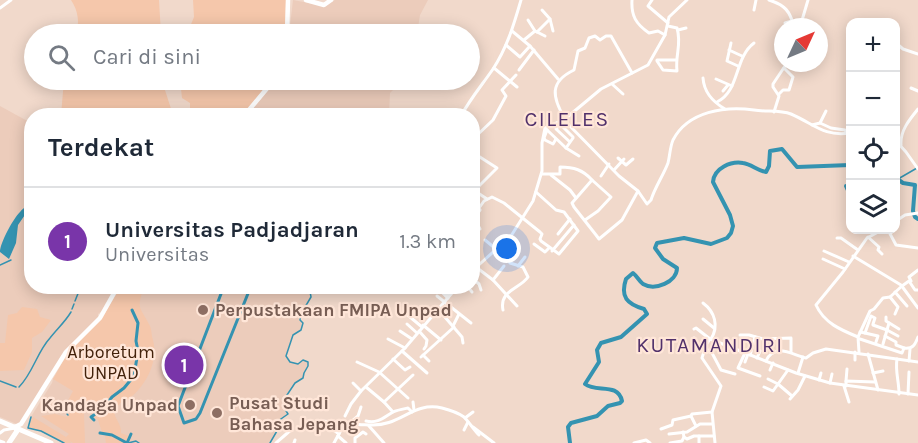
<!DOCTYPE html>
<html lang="id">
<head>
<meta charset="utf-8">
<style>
	:root { --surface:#fff; --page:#f6f6f7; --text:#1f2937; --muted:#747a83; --line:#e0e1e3; --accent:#7935a9 }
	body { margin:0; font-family:Karla,sans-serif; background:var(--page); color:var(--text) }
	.controls { position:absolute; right:18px; top:18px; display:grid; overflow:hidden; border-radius:12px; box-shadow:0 3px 15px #0003 }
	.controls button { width:54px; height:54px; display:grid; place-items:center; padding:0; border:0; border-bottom:2px solid var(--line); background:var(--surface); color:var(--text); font:30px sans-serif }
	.compass { position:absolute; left:774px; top:18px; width:54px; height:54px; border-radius:50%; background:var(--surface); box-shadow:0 3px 15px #0003; rotate:46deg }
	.you { position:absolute; left:507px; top:249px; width:21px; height:21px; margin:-15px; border:4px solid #fff; border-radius:50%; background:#1a73e8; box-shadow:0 0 0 9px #1a73e833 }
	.badge { display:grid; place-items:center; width:39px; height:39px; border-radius:50%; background:var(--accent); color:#fff; font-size:20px; font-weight:700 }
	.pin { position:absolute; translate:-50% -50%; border:3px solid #fff; box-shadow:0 2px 6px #0006 }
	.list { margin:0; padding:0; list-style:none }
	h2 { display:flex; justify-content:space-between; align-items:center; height:78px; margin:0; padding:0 24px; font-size:26px }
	h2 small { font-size:20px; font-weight:400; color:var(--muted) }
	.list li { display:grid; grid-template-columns:39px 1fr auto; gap:18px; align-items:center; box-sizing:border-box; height:108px; padding:0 24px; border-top:2px solid var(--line) }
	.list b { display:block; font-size:22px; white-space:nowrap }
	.list p { margin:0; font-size:20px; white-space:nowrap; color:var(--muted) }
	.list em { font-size:20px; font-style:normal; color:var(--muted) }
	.icon { flex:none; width:33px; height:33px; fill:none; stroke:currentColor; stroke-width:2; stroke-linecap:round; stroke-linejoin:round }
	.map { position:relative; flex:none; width:918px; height:443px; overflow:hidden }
	.search { position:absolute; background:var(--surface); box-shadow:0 3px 15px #0003; left:24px; top:24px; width:456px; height:66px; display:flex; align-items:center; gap:15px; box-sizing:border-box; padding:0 21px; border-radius:33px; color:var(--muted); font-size:22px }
	.panel { position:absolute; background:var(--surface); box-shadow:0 3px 15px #0003; left:24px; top:108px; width:456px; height:186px; border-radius:24px }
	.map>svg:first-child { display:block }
	.built { fill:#ecccbb }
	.green { fill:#f5c7ab }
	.water { fill:#3493b1 }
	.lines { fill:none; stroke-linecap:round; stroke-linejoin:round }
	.stream { stroke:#3493b1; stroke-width:1.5 }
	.canal { stroke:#3493b1; stroke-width:3 }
	.river { stroke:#3493b1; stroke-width:4 }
	.minor { stroke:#fff; stroke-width:3 }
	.major { stroke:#fff; stroke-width:4.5 }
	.highway { stroke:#fff; stroke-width:5 }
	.education-dot { fill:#8d6e63; stroke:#ffe6d8; stroke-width:2 }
	.labels { text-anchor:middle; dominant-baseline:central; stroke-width:4.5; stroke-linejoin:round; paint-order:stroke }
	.education-label { font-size:18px; font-weight:bold; fill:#785e54; stroke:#ffe6d8; text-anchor:start }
	.park-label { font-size:18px; fill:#43220b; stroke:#ffe6d8 }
	.quarter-label { font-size:21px; letter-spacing:1.5px; fill:#51316b; stroke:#ffe6d8 }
</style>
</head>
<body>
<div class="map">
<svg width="918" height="443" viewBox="0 0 918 443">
	<rect width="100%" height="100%" fill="#f1d9cb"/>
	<!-- built -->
	<g class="built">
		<polygon points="293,0 325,6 335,0 428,0 420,15 417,34 289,34"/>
		<polygon points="277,80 400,80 397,86 390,93 389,115 246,116"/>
		<polygon points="0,106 31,123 32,286 117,287 103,310 98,314 98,318 65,350 19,425 0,417"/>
		<polygon points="121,287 309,287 311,297 300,315 300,320 303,323 302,328 293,335 286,356 291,362 298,364 303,360 308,362 308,366 304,373 303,378 295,383 285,398 285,409 288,414 278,421 281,424 270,443 64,443 41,431 28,428 32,415 52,383 53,379 105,313"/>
	</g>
	<!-- green -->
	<g class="green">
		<path d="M71 0H159L161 34H76C80 23 78 10 71 0Z"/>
		<polygon points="193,0 286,0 285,34 187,34 194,17"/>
		<polygon points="64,80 164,80 165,90 173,115 61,115"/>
		<polygon points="180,80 271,80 242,116 193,115 190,111 190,103 182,98"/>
		<path d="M121 287H144C136 310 140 306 150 326 152 330 151 335 153 340 159 362 145 388 126 401L124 399 114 410C114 419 122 424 121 433L129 436 126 443H106L105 436 108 432H102L98 420 94 418V415L108 404C98 396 90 405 84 414L85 443H73L70 441 71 443H64L41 431 28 428 33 417 66 437 69 434 41 416 55 414 67 417 72 409 65 406 73 391 53 379 68 352 105 313Z"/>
		<polygon points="22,307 37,309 40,317 51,320 42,332 32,338 32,352 24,370 0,371 0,343 5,343 8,315 17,313"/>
	</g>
	<!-- water -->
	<path class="water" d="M29 201H31V206L18 225 16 243 9 259 0 252C0 243 13 219 20 212 24 207 27 207 29 201Z"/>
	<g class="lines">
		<!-- stream -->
		<g class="stream">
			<polyline points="898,179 917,168"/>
			<polyline points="0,265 11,260"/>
			<polyline points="75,301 81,286"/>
			<polyline points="72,309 74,304"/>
			<polyline points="0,381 16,387"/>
			<path d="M19 387C33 373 37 352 50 338 57 329 65 322 71 312"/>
			<polyline points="67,414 68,415"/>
			<polyline points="31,417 28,428 41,431 64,443"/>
			<polyline points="128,443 136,441 139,443"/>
			<polyline points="270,443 281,424 278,421 288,414 285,409 285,398 295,383 303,378 304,373 308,366 308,362 303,360 298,364 290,362 286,356 293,335 301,330 303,323 300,320 301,314 311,297 309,286"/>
		</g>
		<!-- canal -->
		<g class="canal">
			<polyline points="224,286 178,406 184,423 196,419 200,413 251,286"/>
			<polyline points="94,420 91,417 104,408 112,397 124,388 134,376 138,351 136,341 138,323 132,310"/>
			<polyline points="100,433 112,435 127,443"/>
			<polyline points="127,443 131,434"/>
		</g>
		<!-- river -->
		<g class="river">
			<polyline points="896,178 903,183 915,185 913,211 915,217 918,219"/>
			<polyline points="850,186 846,186 850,195"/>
			<path d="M570 443 568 427 571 423 597 416 608 406 620 403 622 401C618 382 596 393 585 384L599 362 597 350 601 343 621 337 647 314 644 309C627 304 620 297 626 279L633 273C637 276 639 281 643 284 655 291 677 282 677 268L663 259 655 248 657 243 684 238 711 244 727 238 731 233 733 226 730 215 713 182C714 168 731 161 743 163 751 164 758 171 766 172L769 166 770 151 782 149 797 167 850 165"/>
		</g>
		<!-- minor -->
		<g class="minor">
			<path d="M632 0C631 16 636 24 649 33L658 31 665 35"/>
			<polyline points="652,0 648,6 668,23"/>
			<path d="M769 0C785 5 790 11 794 27"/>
			<polyline points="0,8 11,0"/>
			<polyline points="542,10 550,19 553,31"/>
			<polyline points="754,10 756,0"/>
			<polyline points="528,20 535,31 545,36"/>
			<polyline points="785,23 792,21"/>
			<polyline points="800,27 808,0"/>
			<polyline points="678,30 686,28"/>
			<polyline points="512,31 530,46 558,79"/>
			<polyline points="537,32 550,19"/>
			<polyline points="524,40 535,31"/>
			<polyline points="731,43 727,61 738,66"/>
			<polyline points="896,43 903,49 918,54"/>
			<polyline points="506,45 520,57 530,46"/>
			<polyline points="729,50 742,56"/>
			<polyline points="657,60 676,60"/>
			<path d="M657 61 663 70 677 71C675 54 682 45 677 28L668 26"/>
			<polyline points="494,68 517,87"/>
			<polyline points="519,70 534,50"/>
			<path d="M703 78C704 93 713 102 725 109"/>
			<polyline points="716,79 732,86"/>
			<polyline points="612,84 623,94"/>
			<polyline points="911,88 918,91"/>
			<polyline points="723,91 728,85"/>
			<polyline points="779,94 783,90 789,90 793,77 784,68"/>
			<path d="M717 102C740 91 734 58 754 43"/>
			<polyline points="774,112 779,96 773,87 773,84 787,63"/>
			<path d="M461 116C470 99 482 85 493 69 507 48 514 24 521 0"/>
			<path d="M565 119C552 97 549 82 574 70L578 51 585 48 589 38 595 36 600 40 606 36H611L632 73"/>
			<path d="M564 120 619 176 638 191 647 204 651 200C655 187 663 176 668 163 670 155 670 147 673 140 688 111 725 106 754 110 766 112 780 110 791 114 814 124 824 137 850 133"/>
			<polyline points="820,123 831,128 845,130 848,134"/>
			<polyline points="812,125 820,123 826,111"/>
			<polyline points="546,129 566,148 579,156"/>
			<polyline points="547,130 544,138 545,140 553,144 556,139"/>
			<polyline points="472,140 493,120 506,96 502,90 516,75"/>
			<polyline points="896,141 906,152 918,169"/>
			<path d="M901 145C900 131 909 120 918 109"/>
			<polyline points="566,148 573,138 573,137 560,124 556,129 570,142"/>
			<polyline points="472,152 497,168 472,193"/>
			<polyline points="618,158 626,165 633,159"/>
			<polyline points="614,170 624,159"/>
			<path d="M542 174H560V167C574 167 583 170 592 180"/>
			<polyline points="551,175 570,190 576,198"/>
			<polyline points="601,176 609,164"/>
			<polyline points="478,193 487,199"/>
			<polyline points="472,217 474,218 480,210 479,208 484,201 492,197 504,203 540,232 542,234 540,239 541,241 559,254 578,231 564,212 556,210 536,192"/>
			<polyline points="474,218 480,229"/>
			<polyline points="585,220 598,211 611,197 592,180 572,203 574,207 596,235 599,239 622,220 638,191"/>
			<polyline points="896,221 905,215 918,213"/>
			<polyline points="888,230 896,245 918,248"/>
			<polyline points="558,234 570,219"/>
			<polyline points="868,237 879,247 878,250 882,254"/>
			<polyline points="837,238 841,238 858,250"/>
			<polyline points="485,240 496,249"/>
			<polyline points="534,244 545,252 549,248"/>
			<path d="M500 246 510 263 523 267 528 277C520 289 499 290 503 310"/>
			<polyline points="552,251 574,225"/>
			<polyline points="824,251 849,262"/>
			<polyline points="853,256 901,285 918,308"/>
			<polyline points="823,259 845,269"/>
			<polyline points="472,264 493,280 504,266"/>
			<polyline points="518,266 525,257"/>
			<polyline points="472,271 511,236 533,201 542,171 542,143 545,128 565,119 601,89 648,65 665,35 669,17 687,0"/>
			<polyline points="472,278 479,284 481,290"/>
			<polyline points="493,280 517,306"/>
			<polyline points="911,281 909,277 918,270"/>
			<polyline points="435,286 448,298"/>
			<polyline points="467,286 472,292"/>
			<polyline points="902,286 909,281 915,290 918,290"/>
			<polyline points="895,292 907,306"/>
			<polyline points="437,296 471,323"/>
			<polyline points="446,296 452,289"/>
			<path d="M703 303C715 312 719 326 711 339"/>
			<polyline points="438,309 462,337 463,343"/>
			<polyline points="404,312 422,327"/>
			<polyline points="895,314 898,307 890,297 902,286"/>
			<polyline points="886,317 886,321 899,329"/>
			<polyline points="703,319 714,328"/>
			<polyline points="407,324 417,333"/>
			<polyline points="423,325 441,340"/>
			<polyline points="873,325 887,330 889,323"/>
			<polyline points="453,326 459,314"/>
			<polyline points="694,329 696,328 710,339 796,373 830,383 918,395"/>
			<polyline points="400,331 412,339"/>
			<polyline points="419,331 427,340 426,346 424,349"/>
			<polyline points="860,332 865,333 871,316 875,318 873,324"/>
			<polyline points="865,333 878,336 876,342"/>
			<polyline points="740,335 749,335 763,339 791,338 791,352"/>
			<polyline points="885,336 896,342 896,345 904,348"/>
			<polyline points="858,337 870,311 874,309 883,298 890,297"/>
			<polyline points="694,338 697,348 704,349"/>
			<polyline points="388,339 405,348"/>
			<polyline points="710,339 706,345 702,358 721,386 712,412 715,443"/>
			<path d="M860 339 902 353 904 348C913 349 915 345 918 337"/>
			<polyline points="883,344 887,330 898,336"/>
			<polyline points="705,348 712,353 721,370 735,374"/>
			<polyline points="402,351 427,373"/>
			<polyline points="855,352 855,360"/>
			<path d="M859 352 858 337C841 330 824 323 816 305L843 272 867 238 882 230"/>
			<polyline points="745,353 738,368 760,376"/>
			<polyline points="868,354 878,390"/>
			<polyline points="423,355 429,361"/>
			<polyline points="750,355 755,337"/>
			<polyline points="421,357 454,327"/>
			<polyline points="757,358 760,351"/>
			<polyline points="393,359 405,370 410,367"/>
			<path d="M897 359C895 371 899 381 899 394"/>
			<path d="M766 361C774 342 793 355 806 358L813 353 826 349 918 362"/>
			<polyline points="909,361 910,349"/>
			<polyline points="357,362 379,372 408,398"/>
			<polyline points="745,362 748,354"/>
			<polyline points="770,370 773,363"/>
			<polyline points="798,373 803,357"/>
			<polyline points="873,373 883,371"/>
			<polyline points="768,379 778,384 792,396"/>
			<polyline points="819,380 821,373"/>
			<polyline points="846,381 847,369"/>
			<polyline points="353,383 361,391"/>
			<polyline points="830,383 832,374"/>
			<polyline points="844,386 849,402"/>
			<polyline points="846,386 846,381 875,382"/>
			<polyline points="366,387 384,402 413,375"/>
			<polyline points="764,387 773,391 788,370"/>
			<polyline points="908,394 909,372"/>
			<polyline points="790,399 798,390 805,376"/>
			<polyline points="384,402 393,412"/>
			<polyline points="413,402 414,410"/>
			<polyline points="345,416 351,404 361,391 405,348 458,286"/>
			<polyline points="465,418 473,412"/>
			<path d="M320 421 351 423C358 426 363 424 370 425 400 427 413 401 442 408 450 410 457 412 464 417 469 422 474 430 479 435"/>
			<path d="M366 421C378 424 384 417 393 412 397 410 403 409 408 408L412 412"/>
			<polyline points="323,422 339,434"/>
			<polyline points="351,422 358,416 361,407"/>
			<polyline points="349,426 354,431"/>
			<polyline points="369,426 384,443"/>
			<polyline points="696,426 691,416 692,414 712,412"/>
			<polyline points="473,427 494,443"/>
			<polyline points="661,429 672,425 673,420 691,416"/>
			<polyline points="464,430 468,422"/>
			<polyline points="683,432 684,437 687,439 694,436 714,436"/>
			<polyline points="0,433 4,430 15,428"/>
			<polyline points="669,434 687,432 700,424 712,424"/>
			<polyline points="338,436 346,443"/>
			<polyline points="699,436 699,443"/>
			<polyline points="276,443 292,429"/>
			<polyline points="294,443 295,440"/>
			<polyline points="334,443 341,430 351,423"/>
			<polyline points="355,443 355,438 363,432 366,434"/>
			<polyline points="634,443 646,440 650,443"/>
			<polyline points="670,443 682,441 684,437"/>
		</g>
		<!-- major -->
		<g class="major">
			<polyline points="306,0 324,5 331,0"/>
			<polyline points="287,34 288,0"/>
			<polyline points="244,116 274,80"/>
			<polyline points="15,427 21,424 66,352 100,318 118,286"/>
		</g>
		<!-- highway -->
		<g class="highway">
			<polyline points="0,421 51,443"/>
			<polyline points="0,442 3,443"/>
			<polyline points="9,443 17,431 15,427"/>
		</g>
	</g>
	<!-- markers -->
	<g class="education-dot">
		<circle cx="203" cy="310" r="6"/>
		<circle cx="190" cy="405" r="6"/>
		<circle cx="217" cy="413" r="6"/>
	</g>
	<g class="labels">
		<!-- education labels -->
		<g class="education-label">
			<text x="215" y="310">Perpustakaan FMIPA Unpad</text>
			<text x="229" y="403">Pusat Studi<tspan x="229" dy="21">Bahasa Jepang</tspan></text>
			<text x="178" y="405" text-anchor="end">Kandaga Unpad</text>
		</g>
		<!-- park labels -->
		<g class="park-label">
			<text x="111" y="352">Arboretum<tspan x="111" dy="21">UNPAD</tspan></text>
		</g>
		<!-- quarter labels -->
		<g class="quarter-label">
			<text x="567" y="119">CILELES</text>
			<text x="710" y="345">KUTAMANDIRI</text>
		</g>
	</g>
</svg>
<div class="controls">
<button>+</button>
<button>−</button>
<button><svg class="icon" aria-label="locate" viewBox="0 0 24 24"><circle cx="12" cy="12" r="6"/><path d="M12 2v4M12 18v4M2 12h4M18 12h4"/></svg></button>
<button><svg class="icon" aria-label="layers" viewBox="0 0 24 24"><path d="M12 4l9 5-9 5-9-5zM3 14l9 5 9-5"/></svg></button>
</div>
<svg class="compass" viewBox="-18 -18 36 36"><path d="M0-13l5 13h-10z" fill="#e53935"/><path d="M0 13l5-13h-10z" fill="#747a83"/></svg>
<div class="you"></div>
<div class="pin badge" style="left:184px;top:365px">1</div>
<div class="search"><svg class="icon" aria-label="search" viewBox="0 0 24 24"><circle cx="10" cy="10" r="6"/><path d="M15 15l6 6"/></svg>Cari di sini</div>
<section class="panel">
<h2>Terdekat<small></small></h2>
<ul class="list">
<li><span class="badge">1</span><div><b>Universitas Padjadjaran</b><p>Universitas</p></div><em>1.3 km</em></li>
</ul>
</section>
</div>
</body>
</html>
